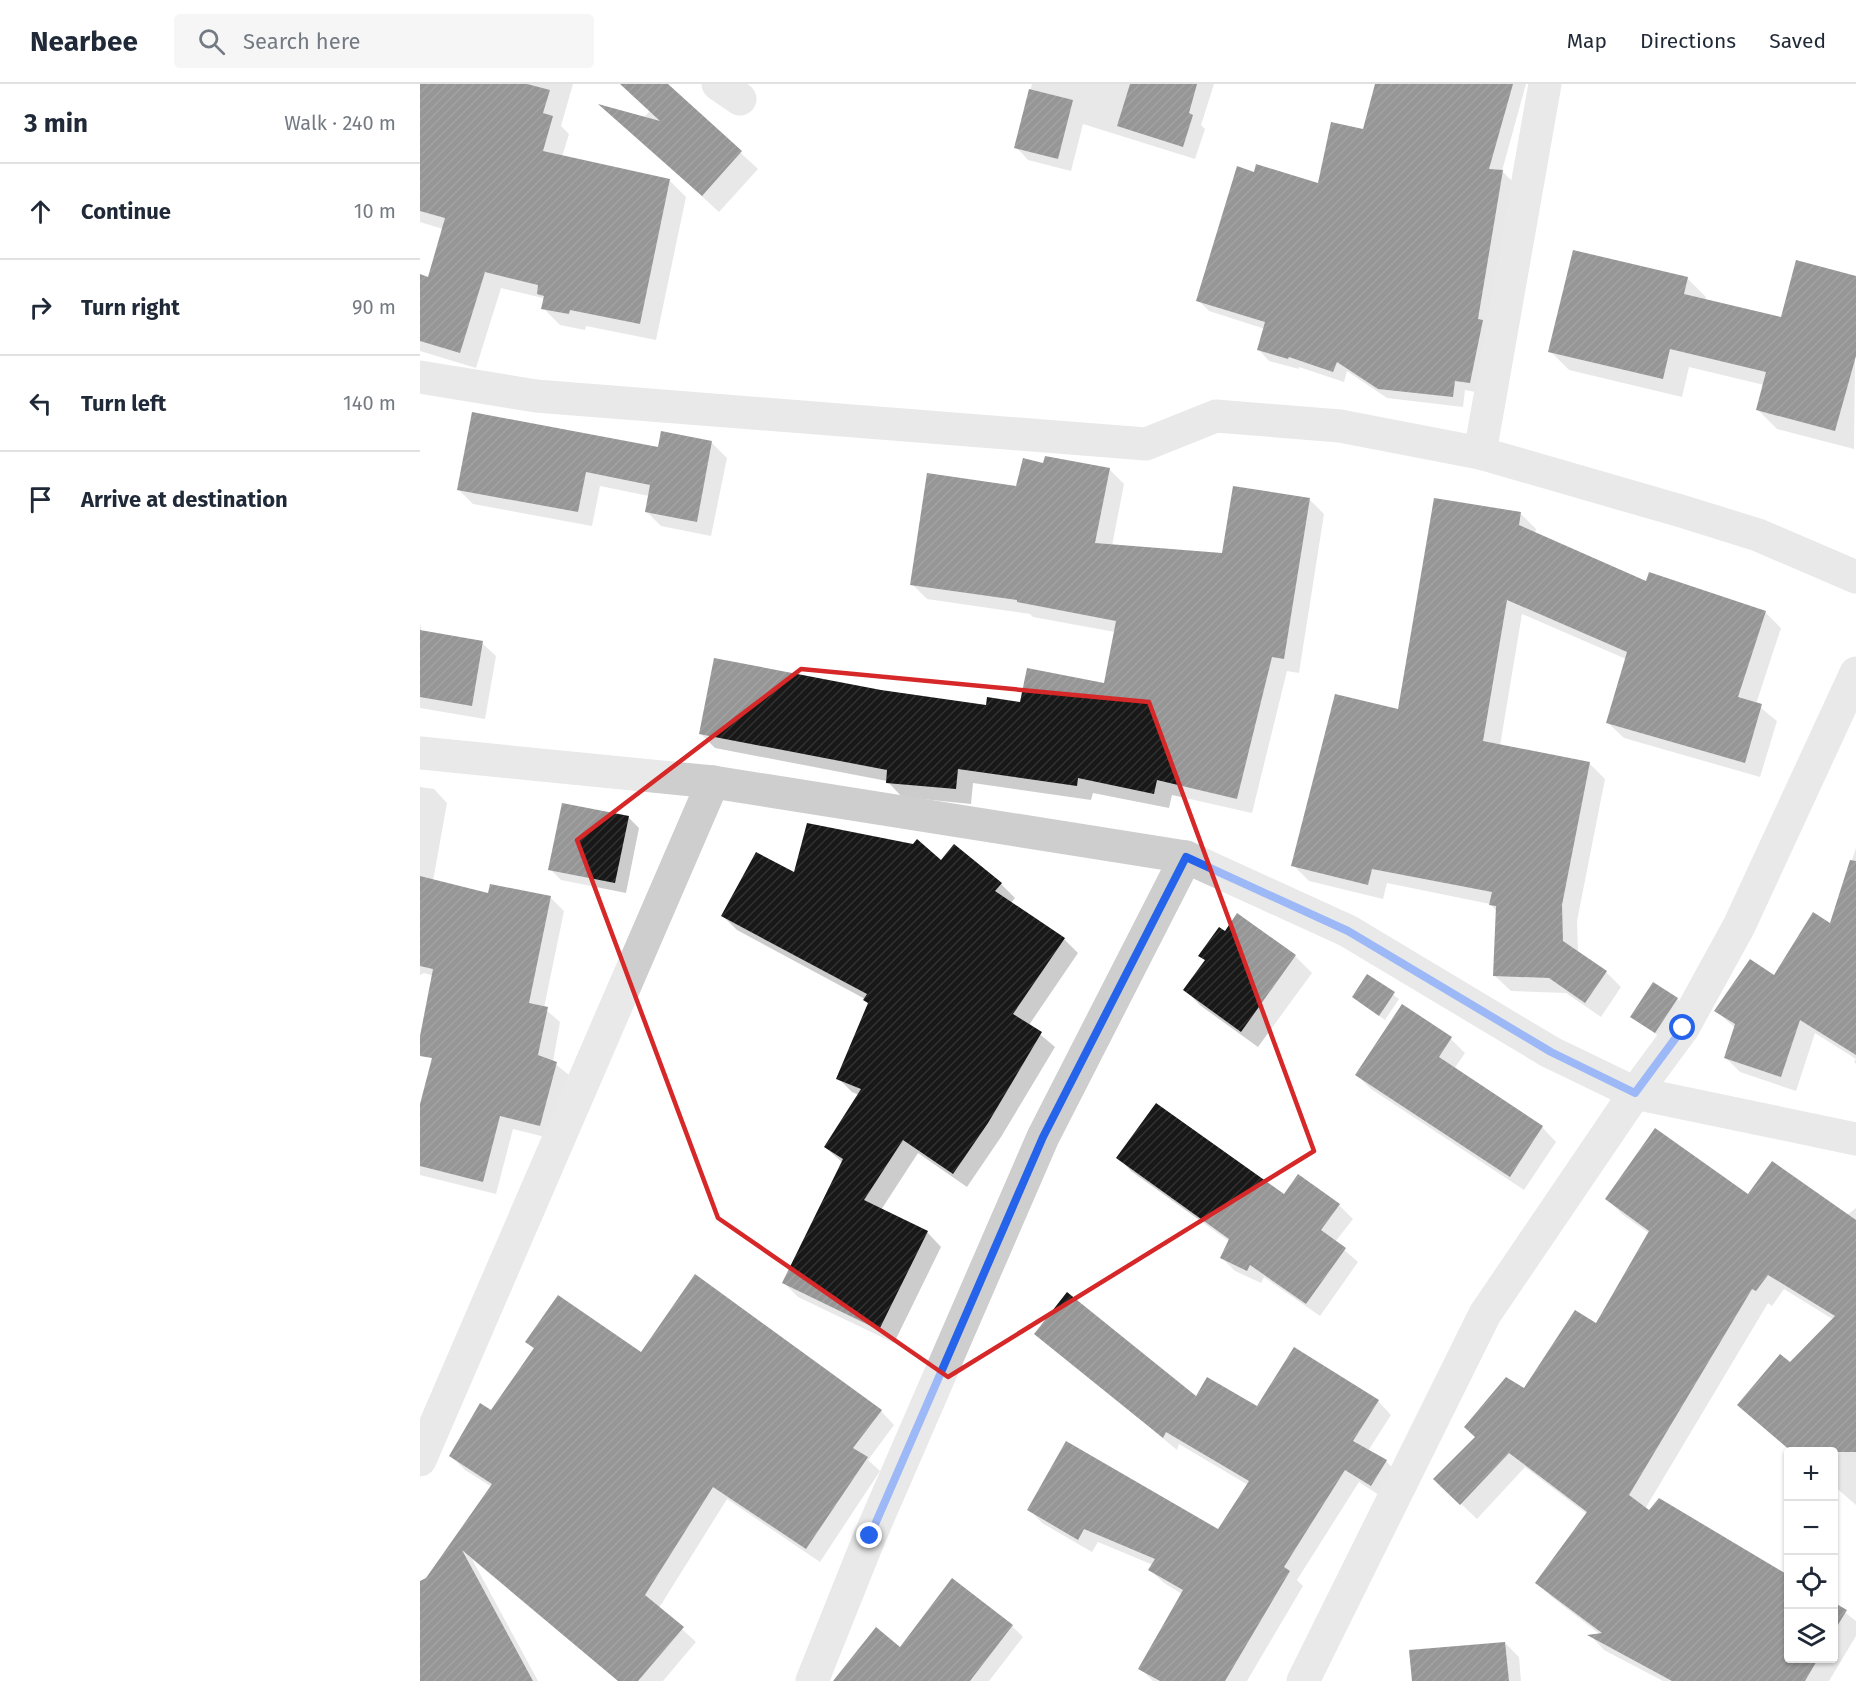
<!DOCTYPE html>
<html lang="en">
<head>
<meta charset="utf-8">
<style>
	:root { --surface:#fff; --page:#f6f6f7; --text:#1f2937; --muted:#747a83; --line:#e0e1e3 }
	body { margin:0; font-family:"Fira Sans",sans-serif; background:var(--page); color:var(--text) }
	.controls { position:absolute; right:18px; bottom:18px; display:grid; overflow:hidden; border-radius:6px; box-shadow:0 2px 4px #0004 }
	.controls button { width:54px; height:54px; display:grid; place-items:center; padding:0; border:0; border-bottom:2px solid var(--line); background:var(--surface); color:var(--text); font:30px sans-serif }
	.stop { position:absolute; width:18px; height:18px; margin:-14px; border:4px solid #2563eb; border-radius:50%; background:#fff }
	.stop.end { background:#2563eb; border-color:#fff; box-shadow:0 2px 6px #0008 }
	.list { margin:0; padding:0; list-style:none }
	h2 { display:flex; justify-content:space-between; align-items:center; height:78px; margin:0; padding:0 24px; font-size:26px }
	h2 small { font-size:20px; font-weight:400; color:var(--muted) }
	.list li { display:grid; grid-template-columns:39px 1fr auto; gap:18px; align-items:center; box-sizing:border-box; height:96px; padding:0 24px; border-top:2px solid var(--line) }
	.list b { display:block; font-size:22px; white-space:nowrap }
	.list em { font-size:20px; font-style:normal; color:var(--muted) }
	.icon { flex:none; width:33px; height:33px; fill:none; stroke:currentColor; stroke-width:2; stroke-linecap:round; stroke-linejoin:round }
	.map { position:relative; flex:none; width:1436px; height:1597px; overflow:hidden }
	header { display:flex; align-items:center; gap:36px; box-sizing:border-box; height:84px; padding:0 30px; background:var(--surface); border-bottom:2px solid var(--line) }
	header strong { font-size:28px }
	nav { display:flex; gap:33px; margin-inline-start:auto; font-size:21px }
	.search { width:420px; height:54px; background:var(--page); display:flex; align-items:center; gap:15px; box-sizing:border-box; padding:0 21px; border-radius:6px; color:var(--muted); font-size:22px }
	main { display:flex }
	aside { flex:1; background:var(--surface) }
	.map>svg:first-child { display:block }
	.shadow { fill:#0003 }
	.building { fill:url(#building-hatch) }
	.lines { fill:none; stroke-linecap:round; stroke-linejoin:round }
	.minor { stroke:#cecece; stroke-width:33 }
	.route { stroke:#2563eb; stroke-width:8 }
	.marked { fill:none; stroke:#d62828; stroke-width:4.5; stroke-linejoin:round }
</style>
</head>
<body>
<header>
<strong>Nearbee</strong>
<div class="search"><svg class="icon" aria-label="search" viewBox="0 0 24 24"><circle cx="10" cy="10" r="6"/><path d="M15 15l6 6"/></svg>Search here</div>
<nav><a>Map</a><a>Directions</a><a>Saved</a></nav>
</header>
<main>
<aside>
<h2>3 min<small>Walk · 240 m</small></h2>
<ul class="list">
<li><svg class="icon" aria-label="ahead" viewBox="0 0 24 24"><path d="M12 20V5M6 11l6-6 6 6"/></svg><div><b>Continue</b></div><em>10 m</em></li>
<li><svg class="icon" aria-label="right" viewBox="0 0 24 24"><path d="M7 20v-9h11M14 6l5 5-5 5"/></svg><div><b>Turn right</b></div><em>90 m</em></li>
<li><svg class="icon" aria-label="left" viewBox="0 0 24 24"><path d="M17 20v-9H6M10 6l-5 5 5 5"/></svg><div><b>Turn left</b></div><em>140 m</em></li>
<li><svg class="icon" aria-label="arrive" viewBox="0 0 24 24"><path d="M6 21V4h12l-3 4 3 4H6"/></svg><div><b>Arrive at destination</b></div></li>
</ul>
</aside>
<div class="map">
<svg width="1436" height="1597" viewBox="0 0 1436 1597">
	<defs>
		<pattern id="building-hatch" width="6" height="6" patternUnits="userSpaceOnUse" patternTransform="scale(1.5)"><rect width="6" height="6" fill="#181818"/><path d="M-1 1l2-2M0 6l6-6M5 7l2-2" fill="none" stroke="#313131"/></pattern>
	</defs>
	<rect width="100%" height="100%" fill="#fff"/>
	<!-- shadow -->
	<g class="shadow">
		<polygon points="0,0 153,0 141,42 149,50 142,73 249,96 266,113 236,256 166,242 165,246 140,241 123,224 123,214 81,204 56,284 0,267 0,192 9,194 23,145 0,138"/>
		<polygon points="201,0 246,0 338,85 299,128 211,47 230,27"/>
		<polygon points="612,0 794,0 781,41 785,45 775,75 663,40 651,87 608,76 596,63"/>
		<polygon points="956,0 1106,0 1082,87 1093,98 1061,309 1045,306 1043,323 967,314 927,287 924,298 879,283 879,285 849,277 839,266 845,245 789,227 778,216 835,90 899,101 944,46"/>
		<polygon points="1436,193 1434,365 1357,345 1338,326 1344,301 1269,283 1262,313 1149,286 1130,267 1267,194 1286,213 1285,217 1363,234"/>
		<polygon points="242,349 292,359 307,374 291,452 241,442 226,427 229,412 180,402 172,442 53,420 38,405 239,365"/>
		<polygon points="624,381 689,385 704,400 692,462 804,471 889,415 904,430 879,589 867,587 832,729 752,711 749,724 673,709 671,716 553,699 551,720 482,713 467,697 295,664 280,649 461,608 568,622 601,619 685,601 695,548 613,533 610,530 507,515 492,500"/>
		<polygon points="1101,430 1116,445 1115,450 1227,499 1345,528 1361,544 1336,620 1357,637 1340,693 1204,654 1188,639 1206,575 1102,530 1080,662 1170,680 1185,695 1157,837 1158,869 1186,888 1201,903 1181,933 1146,909 1091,907 1075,892 1077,827 1070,820 967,799 963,815 889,797 873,781 980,627"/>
		<polygon points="0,539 2,548 62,559 76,572 65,635 0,624"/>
		<polygon points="0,703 14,705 27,719 13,797 69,811 131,814 144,827 124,924 140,938 133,978 150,992 133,1055 93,1045 76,1110 0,1091 0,1026 33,898 4,889 0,891"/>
		<polygon points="208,733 219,744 206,809 141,796 130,785"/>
		<polygon points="1436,764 1436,980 1434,978 1436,975 1395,949 1376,1007 1320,988 1305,973 1315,944 1296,927 1354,893 1410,841"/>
		<polygon points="521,778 581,800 595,814 591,819 644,855 658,869 609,941 635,963 581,1053 547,1103 498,1069 461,1126 507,1148 521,1163 474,1259 378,1213 364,1199 423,1079 405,1063 439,1011 432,1008 418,994 449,920 445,915 317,846 303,832 374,790"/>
		<polygon points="818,831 875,872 892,889 838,963 781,922 765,906 786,877 780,872 805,849"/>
		<polygon points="947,892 979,915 965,936 939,918"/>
		<polygon points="1257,915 1262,920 1240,953 1212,933"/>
		<polygon points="1031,955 1045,969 1034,985 1122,1043 1136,1058 1104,1106 951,1005 937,991"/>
		<polygon points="698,1073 864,1112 879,1092 919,1121 933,1135 915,1158 938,1178 900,1232 844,1193 841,1199 815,1187 802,1174 810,1158 711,1087"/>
		<polygon points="1328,1112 1427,1131 1436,1124 1436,1421 1414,1402 1414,1368 1372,1368 1319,1321 1370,1280 1414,1236 1364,1205 1352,1222 1348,1219 1225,1425 1229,1428 1239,1416 1368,1493 1368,1574 1414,1574 1414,1520 1436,1537 1436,1552 1409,1597 1243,1597 1184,1566 1171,1552 1181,1551 1133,1514 1117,1499 1168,1431 1105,1383 1057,1435 1015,1395 1105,1306 1176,1241 1230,1150 1202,1130 1187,1115"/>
		<polygon points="616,1249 776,1315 837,1324 958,1317 971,1331 948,1367 966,1377 979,1391 965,1415 939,1398 877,1496 883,1502 827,1597 733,1597 720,1584 762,1510 744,1499 730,1486 733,1481 678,1458 672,1468 622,1439 609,1425 799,1447 828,1401 759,1360 757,1366"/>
		<polygon points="107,1258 221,1270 461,1327 474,1341 448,1376 460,1387 400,1478 307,1415 239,1524 276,1558 243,1597 198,1597 52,1475 118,1597 0,1597 0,1499 7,1496 72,1403 45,1386 31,1372 71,1328 114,1265"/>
		<polygon points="592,1542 603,1553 569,1597 433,1597 480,1565"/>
		<polygon points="1085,1559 1099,1573 1101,1597 993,1597"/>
	</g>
	<!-- building -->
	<g class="building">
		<polygon points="0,0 107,0 130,6 123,29 133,32 123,67 250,95 220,240 150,226 149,230 121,225 124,212 117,210 118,201 65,188 40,269 0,257 0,190 8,193 25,134 0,127"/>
		<polygon points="200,0 248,0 322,67 282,112 178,20 240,37"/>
		<polygon points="710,0 777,0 769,29 773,31 763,63 697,42"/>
		<polygon points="955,0 1093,0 1069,85 1083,86 1058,235 1063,236 1050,299 1035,297 1033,313 958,305 917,278 913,288 869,273 868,275 837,266 845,238 776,217 817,82 834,88 836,80 898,99 911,38 943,45"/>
		<polygon points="609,5 653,16 638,75 594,64"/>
		<polygon points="1153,166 1268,193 1264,210 1361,233 1376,176 1436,192 1436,272 1415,347 1336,326 1346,288 1250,265 1243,295 1128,268"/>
		<polygon points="52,328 238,363 241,347 292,357 277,438 225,428 230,401 166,388 158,428 37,406"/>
		<polygon points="625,372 690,384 675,459 802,469 813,402 890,414 864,575 852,573 817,715 737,696 734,710 658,694 657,702 538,685 536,705 466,699 467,686 279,650 294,574 461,606 566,621 567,613 600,618 607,584 684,599 696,537 597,518 597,516 490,501 507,389 596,402 603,374 623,379"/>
		<polygon points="1014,414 1101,428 1099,441 1226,497 1229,488 1346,527 1318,613 1342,620 1325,679 1186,639 1207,568 1087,516 1063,657 1170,678 1142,821 1143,857 1187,887 1165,919 1129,894 1073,892 1076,822 1069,821 1072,808 952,785 948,801 871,782 915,610 978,625"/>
		<polygon points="0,546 63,557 52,622 0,613"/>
		<polygon points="142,719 209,732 195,799 128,786"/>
		<polygon points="387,739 493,760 497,755 521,776 534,760 582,799 575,807 645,854 593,930 622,948 568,1039 533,1090 483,1056 444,1116 508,1147 459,1246 362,1199 423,1075 404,1063 441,1005 416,995 448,919 443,916 447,910 301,832 336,768 374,788"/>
		<polygon points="1430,776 1436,777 1436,971 1380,936 1361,993 1304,974 1315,940 1294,927 1330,875 1354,891 1393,828 1410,839"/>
		<polygon points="0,792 68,809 70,800 131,812 109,919 128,923 118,971 137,978 120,1042 80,1032 63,1098 0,1082 0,1020 12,974 0,972 0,952 13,885 0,882"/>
		<polygon points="817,829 876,871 821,948 763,906 785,876 778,872 799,843 805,847"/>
		<polygon points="947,890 975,908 959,932 932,913"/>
		<polygon points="1233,898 1258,914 1235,949 1210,933"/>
		<polygon points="982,920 1032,953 1019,973 1123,1042 1090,1093 935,991"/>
		<polygon points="736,1019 864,1110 878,1090 920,1120 901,1146 926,1164 886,1220 830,1181 827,1187 800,1174 809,1155 696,1074"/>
		<polygon points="1235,1044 1328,1110 1352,1077 1436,1136 1436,1368 1372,1368 1317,1321 1360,1270 1370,1278 1415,1232 1348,1191 1336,1207 1332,1205 1209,1411 1229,1426 1239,1414 1368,1491 1368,1575 1398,1575 1385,1597 1252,1597 1167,1551 1182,1549 1115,1499 1167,1428 1089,1369 1040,1421 1013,1395 1055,1353 1044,1343 1086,1293 1104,1304 1155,1226 1176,1239 1229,1147 1185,1115"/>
		<polygon points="275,1190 462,1326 433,1364 448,1373 386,1465 293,1403 225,1511 264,1543 218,1597 198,1597 42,1466 113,1597 0,1597 0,1497 6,1494 72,1400 29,1372 60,1319 71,1326 114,1264 105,1258 138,1211 221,1268"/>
		<polygon points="647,1208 776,1312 787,1293 837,1322 874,1263 959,1316 933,1357 967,1376 951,1402 925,1386 864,1483 870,1487 805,1597 740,1597 718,1585 763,1506 728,1486 735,1475 664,1445 658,1456 607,1426 646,1357 798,1445 829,1397 746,1348 743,1354 614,1250"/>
		<polygon points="532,1494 593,1541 550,1597 413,1597 456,1543 480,1563"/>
		<polygon points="1413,1518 1427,1526 1413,1549"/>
		<polygon points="1085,1558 1089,1597 992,1597 989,1566"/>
	</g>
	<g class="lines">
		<!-- minor -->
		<g class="minor">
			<polyline points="298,0 320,15"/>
			<polyline points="0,293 116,312 726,360 796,332 920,342 1060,369 1261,427 1338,451 1436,493"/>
			<polyline points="1060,369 1125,0"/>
			<polyline points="0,669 293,698 766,773 928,847 1130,968 1215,1009 1436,1055"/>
			<polyline points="0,1376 293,698"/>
			<polyline points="392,1597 450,1452 623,1053 766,773"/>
			<polyline points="883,1597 1065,1230 1215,1009 1263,944 1319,842 1436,589"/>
		</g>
	</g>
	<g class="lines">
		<!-- route -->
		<polyline class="route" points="450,1452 623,1053 766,773 928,847 1131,968 1215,1009 1263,944"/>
	</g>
	<!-- marked area -->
	<path d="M0 0H1436V1597H0ZM381 585 729 618 894 1067 528 1293 298 1134 157 756Z" fill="#fff" fill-opacity=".55" fill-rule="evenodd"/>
	<path class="marked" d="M381 585 729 618 894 1067 528 1293 298 1134 157 756Z"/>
</svg>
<div class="controls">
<button>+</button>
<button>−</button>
<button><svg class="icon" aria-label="locate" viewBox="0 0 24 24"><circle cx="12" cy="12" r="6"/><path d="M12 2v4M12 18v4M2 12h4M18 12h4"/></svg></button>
<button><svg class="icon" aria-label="layers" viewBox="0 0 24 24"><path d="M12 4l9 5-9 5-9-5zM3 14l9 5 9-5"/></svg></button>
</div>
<div class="stop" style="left:1263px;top:944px"></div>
<div class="stop end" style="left:450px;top:1452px"></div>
</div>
</main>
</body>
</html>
